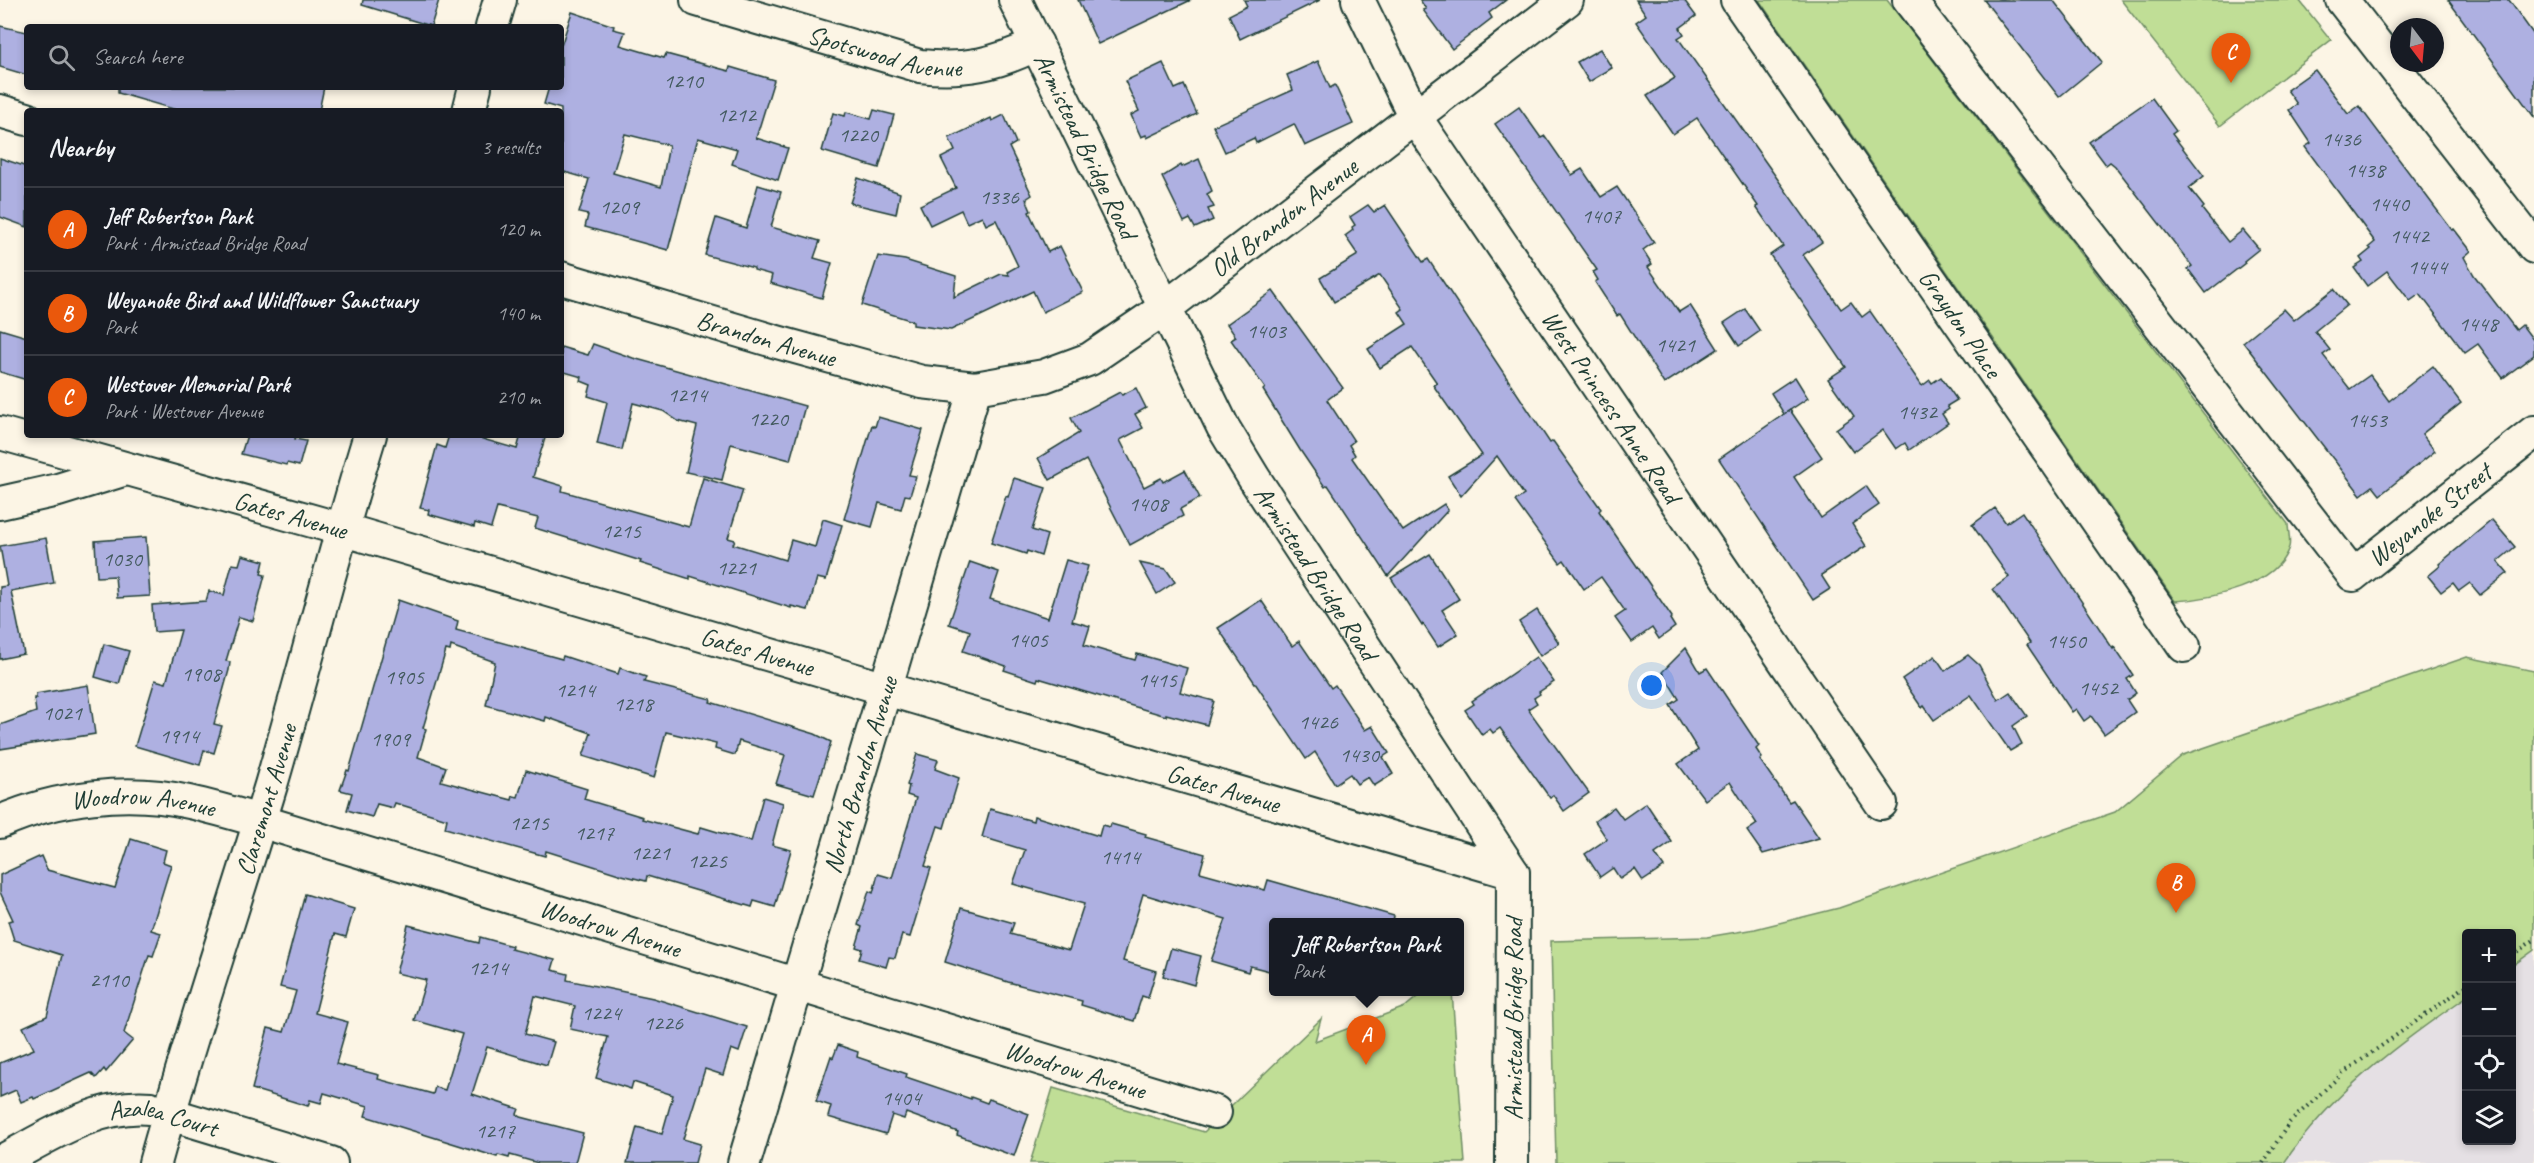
<!DOCTYPE html>
<html lang="en">
<head>
<meta charset="utf-8">
<style>
	:root { --surface:#171b24; --page:#20242c; --text:#f1f3f6; --muted:#9ea1a6; --line:#363941; --accent:#ea580c }
	body { margin:0; font-family:Caveat,sans-serif; background:var(--page); color:var(--text) }
	.controls { position:absolute; right:18px; bottom:18px; display:grid; overflow:hidden; border-radius:6px; box-shadow:0 3px 9px #0003 }
	.controls button { width:54px; height:54px; display:grid; place-items:center; padding:0; border:0; border-bottom:2px solid var(--line); background:var(--surface); color:var(--text); font:30px sans-serif }
	.compass { position:absolute; left:2390px; top:18px; width:54px; height:54px; border-radius:50%; background:var(--surface); box-shadow:0 3px 9px #0003; rotate:164deg }
	.you { position:absolute; left:1652px; top:686px; width:21px; height:21px; margin:-15px; border:4px solid #fff; border-radius:50%; background:#1a73e8; box-shadow:0 0 0 9px #1a73e833 }
	.badge { display:grid; place-items:center; width:39px; height:39px; border-radius:50%; background:var(--accent); color:#fff; font-size:20px; font-weight:700 }
	.pin { position:absolute; translate:-50% -50px; filter:drop-shadow(0 2px 3px #0008) }
	.pin::after { content:''; position:absolute; top:32px; width:21px; height:18px; background:inherit; clip-path:polygon(0 0,100% 0,50% 100%) }
	.popup { position:absolute; left:1269px; top:918px; width:195px; height:78px; box-sizing:border-box; display:grid; place-content:center; border-radius:6px; background:var(--surface); filter:drop-shadow(0 2px 4px #0005); font-size:20px; white-space:nowrap; color:var(--muted) }
	.popup b { font-size:22px; color:var(--text) }
	.popup::after { content:''; position:absolute; left:50%; top:100%; margin-left:-12px; border:12px solid transparent; border-top-color:var(--surface) }
	.list { margin:0; padding:0; list-style:none }
	h2 { display:flex; justify-content:space-between; align-items:center; height:78px; margin:0; padding:0 24px; font-size:26px }
	h2 small { font-size:20px; font-weight:400; color:var(--muted) }
	.list li { display:grid; grid-template-columns:39px 1fr auto; gap:18px; align-items:center; box-sizing:border-box; height:84px; padding:0 24px; border-top:2px solid var(--line) }
	.list b { display:block; font-size:22px; white-space:nowrap }
	.list p { margin:0; font-size:20px; white-space:nowrap; color:var(--muted) }
	.list em { font-size:20px; font-style:normal; color:var(--muted) }
	.icon { flex:none; width:33px; height:33px; fill:none; stroke:currentColor; stroke-width:2; stroke-linecap:round; stroke-linejoin:round }
	.map { position:relative; flex:none; width:2534px; height:1163px; overflow:hidden }
	.search { position:absolute; background:var(--surface); box-shadow:0 3px 9px #0003; left:24px; top:24px; width:540px; height:66px; display:flex; align-items:center; gap:15px; box-sizing:border-box; padding:0 21px; border-radius:6px; color:var(--muted); font-size:22px }
	.panel { position:absolute; background:var(--surface); box-shadow:0 3px 9px #0003; left:24px; top:108px; width:540px; height:330px; border-radius:6px }
	.map>svg:first-child { display:block }
	.built { fill:#e5e0e4 }
	.green { fill:#c0de96; stroke:#708e65; stroke-width:1.5 }
	.building { fill:#aeb0e1; stroke:#1f3d34; stroke-width:1.5; fill-rule:evenodd }
	.lines { fill:none; stroke-linecap:round; stroke-linejoin:round }
	.minor-casing { stroke:#1f3d34; stroke-width:36 }
	.path { stroke:#1f3d34; stroke-width:4; stroke-dasharray:1.5 4.5; stroke-linecap:butt }
	.minor { stroke:#fcf5e5; stroke-width:32 }
	.labels { text-anchor:middle; dominant-baseline:central; stroke-width:4.5; stroke-linejoin:round; paint-order:stroke }
	.number-label { font-size:22px; fill:#435a5f }
	.street-label { font-size:26px; fill:#1f3d34; stroke:#fcf5e5 }
</style>
</head>
<body>
<div class="map">
<svg width="2534" height="1163" viewBox="0 0 2534 1163">
	<rect width="100%" height="100%" fill="#fcf5e5"/>
	<filter id="ink" filterUnits="userSpaceOnUse"><feTurbulence type="fractalNoise" baseFrequency=".0167" numOctaves="2"/><feDisplacementMap in="SourceGraphic" scale="12" xChannelSelector="R" yChannelSelector="G"/><feConvolveMatrix kernelMatrix="1 2 1 2 8 2 1 2 1" color-interpolation-filters="sRGB"/></filter>
	<g filter="url(#ink)">
		<!-- built -->
		<polygon class="built" points="2534,950 2534,1163 2284,1163 2309,1130 2344,1091 2373,1065 2466,997 2466,1140 2512,1140 2512,966"/>
		<!-- green -->
		<g class="green">
			<path d="M1759 0H1887L2288 524C2288 531 2291 541 2289 547 2277 586 2210 599 2175 601Z"/>
			<polygon points="2121,0 2299,0 2331,40 2220,126"/>
			<path d="M2467 657 2534 671V950L2512 966V934H2466V997C2398 1044 2331 1093 2284 1163H1556L1551 941 1707 937 1755 929 1839 908 2115 812 2183 755Z"/>
			<polygon points="1423,992 1452,992 1465,1163 1030,1163 1053,1088 1204,1132 1321,1019 1315,1041 1405,1007"/>
		</g>
		<!-- building -->
		<g class="building">
			<polygon points="363,0 439,0 431,26 362,5"/>
			<polygon points="1078,0 1191,0 1098,44"/>
			<polygon points="1244,0 1320,0 1240,39 1229,15 1247,6"/>
			<polygon points="1420,0 1506,0 1489,13 1492,18 1452,49 1423,10 1426,9"/>
			<polygon points="1636,0 1684,0 1696,16 1680,28 1684,34 1678,38 1822,242 1803,255 1841,309 1851,302 1862,317 1870,311 1922,386 1930,380 1932,383 1941,377 1957,400 1947,406 1949,409 1942,414 1948,423 1909,450 1905,443 1896,449 1883,430 1853,452 1836,429 1854,416 1828,379 1846,367 1770,255 1783,246 1756,207 1758,206 1697,118 1673,134 1647,96 1675,78 1636,22 1646,15"/>
			<polygon points="1984,0 2053,0 2102,62 2059,97"/>
			<polygon points="2448,0 2509,0 2534,35 2534,117"/>
			<path d="M572 12 614 26 613 29 625 32 620 45 664 58 666 54 729 71 730 67 774 80 756 138 788 148 778 180 732 164 737 149 698 138 668 250 585 227 588 215 579 213 589 179 561 171V109L544 104 549 87H561V46ZM625 134 669 145 661 187 613 173Z"/>
			<polygon points="0,26 27,32 27,75 0,67"/>
			<polygon points="1600,49 1612,68 1589,82 1577,62"/>
			<polygon points="1318,61 1330,88 1335,85 1353,124 1305,146 1294,124 1256,143 1254,138 1225,152 1213,126 1293,90 1287,75"/>
			<polygon points="1163,63 1175,89 1184,85 1197,114 1147,138 1146,135 1141,137 1131,115 1139,111 1125,81"/>
			<polygon points="2315,70 2348,114 2359,106 2452,230 2454,229 2471,251 2464,257 2474,275 2516,330 2522,325 2534,341 2534,355 2503,378 2478,344 2465,353 2420,294 2410,301 2387,271 2367,286 2354,268 2363,262 2360,258 2371,249 2369,247 2375,242 2305,147 2311,143 2289,110 2297,104 2287,90"/>
			<polygon points="118,87 324,87 319,111 180,111 118,93"/>
			<polygon points="2152,98 2176,131 2172,134 2204,176 2189,188 2204,207 2202,209 2228,242 2243,230 2259,249 2244,261 2245,263 2206,293 2188,269 2192,266 2115,166 2110,162 2106,165 2089,142"/>
			<polygon points="1519,107 1541,138 1545,136 1572,175 1582,169 1601,197 1617,187 1654,242 1643,250 1652,264 1648,267 1679,312 1690,305 1718,349 1664,384 1620,314 1617,316 1595,282 1598,280 1593,272 1597,270 1495,124"/>
			<polygon points="874,110 894,115 879,168 822,151 833,113 845,116 846,112 871,119"/>
			<polygon points="1004,115 1016,143 1009,147 1032,195 1026,199 1031,211 1029,212 1048,252 1060,246 1083,292 1043,312 1033,291 951,330 913,325 913,321 862,305 878,256 905,260 956,276 954,297 1001,274 1009,275 1007,272 1018,266 996,220 986,225 982,216 967,223 961,210 930,225 920,205 956,188 941,158 955,151 949,138 991,118 992,121"/>
			<polygon points="0,158 27,167 27,227 0,217"/>
			<polygon points="1199,159 1212,191 1207,194 1214,207 1208,209 1213,220 1195,228 1190,219 1184,222 1162,177 1181,165 1182,167"/>
			<polygon points="858,178 900,193 896,214 850,203"/>
			<polygon points="758,185 781,192 771,227 820,241 814,258 832,263 822,298 770,283 772,275 754,270 754,268 705,255 716,218 746,228"/>
			<polygon points="1368,205 1374,212 1385,205 1423,262 1428,259 1550,443 1553,441 1601,509 1599,511 1672,617 1670,619 1675,627 1659,639 1652,628 1632,642 1615,618 1625,611 1601,577 1584,589 1564,560 1560,563 1515,501 1524,495 1497,456 1461,496 1448,476 1482,455 1433,385 1437,383 1412,347 1380,368 1368,349 1407,324 1399,312 1403,309 1380,275 1334,302 1320,278 1358,255 1345,236 1353,230 1352,227 1355,225 1350,217"/>
			<polygon points="2334,289 2347,305 2315,331 2330,350 2323,355 2350,389 2370,375 2389,401 2433,366 2461,403 2422,434 2435,451 2380,495 2373,486 2361,495 2243,342 2284,309 2294,320"/>
			<polygon points="1273,291 1343,388 1327,400 1354,441 1349,445 1355,455 1352,458 1403,531 1444,504 1448,510 1388,576 1328,485 1325,487 1300,450 1263,390 1265,388 1231,340 1236,337 1227,324"/>
			<polygon points="1745,309 1760,331 1739,346 1724,323"/>
			<polygon points="0,329 27,337 27,380 0,372"/>
			<polygon points="593,344 633,358 805,406 790,460 731,444 722,480 686,472 697,426 678,421 663,411 633,403 622,450 597,444 607,402 588,396 591,385 581,381 582,377 561,371 561,347 588,355"/>
			<polygon points="1795,377 1808,398 1784,414 1771,393"/>
			<polygon points="1136,388 1146,408 1135,414 1143,428 1120,440 1144,487 1161,478 1163,482 1185,470 1200,498 1180,509 1183,516 1130,545 1086,460 1050,480 1038,458 1079,433 1071,418 1120,392 1122,395"/>
			<polygon points="1790,410 1822,457 1794,477 1821,518 1866,486 1879,505 1852,524 1866,546 1821,575 1830,589 1813,600 1719,459"/>
			<polygon points="878,417 923,430 909,475 916,476 910,496 905,495 901,509 879,503 872,527 844,519 872,425 875,427"/>
			<polygon points="247,435 296,435 295,439 306,441 299,466 287,463 286,465 241,454"/>
			<polygon points="449,435 469,435 517,449 521,435 546,435 533,477 563,486 562,491 689,527 703,478 743,490 728,538 735,540 733,544 785,560 791,540 815,547 823,519 842,525 826,580 817,578 808,610 791,606 791,608 690,576 690,579 640,563 641,561 535,528 538,518 497,508 491,528 475,523 474,527 428,514 429,510 420,508 437,445 445,448"/>
			<polygon points="1014,478 1046,488 1032,530 1047,535 1041,556 1027,551 1026,554 991,543 1006,496 1008,497"/>
			<polygon points="1995,508 2006,523 2022,512 2113,649 2114,647 2133,675 2127,679 2136,693 2127,700 2135,712 2104,734 2091,716 2084,721 2076,709 2072,712 2027,645 2030,643 1993,589 2009,577 1972,525"/>
			<polygon points="2492,520 2515,547 2498,561 2508,573 2480,595 2470,583 2459,591 2453,583 2441,592 2428,576 2440,566 2439,564"/>
			<polygon points="146,537 150,596 117,598 115,576 97,577 95,541"/>
			<polygon points="46,538 54,583 11,591 24,654 0,659 0,587 7,586 0,546"/>
			<polygon points="1430,554 1459,599 1442,610 1458,634 1438,647 1423,624 1422,626 1391,578"/>
			<polygon points="242,555 264,561 261,574 265,575 253,621 239,617 226,661 230,662 229,670 214,724 222,726 214,753 204,750 200,765 135,746 155,680 166,683 181,630 154,632 152,605 206,601 209,591 224,595 232,564 239,565"/>
			<polygon points="1066,560 1088,566 1072,621 1090,626 1084,645 1135,660 1137,654 1187,668 1180,692 1214,701 1207,725 1166,714 1166,716 1038,678 1037,681 1004,670 1006,666 963,651 970,631 949,624 970,562 999,572 990,599 1048,618"/>
			<polygon points="1140,563 1166,569 1175,582 1157,594"/>
			<polygon points="398,600 458,621 456,630 562,659 563,656 618,674 620,668 646,677 644,682 711,699 710,702 815,734 831,742 814,795 776,784 785,755 739,741 735,755 715,749 716,744 666,732 654,778 583,756 591,733 546,717 545,721 486,705 495,662 451,646 450,651 446,650 423,728 426,729 418,757 446,767 441,781 512,800 513,796 518,797 526,770 587,789 584,799 643,817 642,819 698,834 701,827 751,842 763,797 783,803 772,845 791,850 775,907 754,901 752,907 647,876 646,881 622,875 546,851 545,856 445,828 447,819 395,803 393,808 377,804 372,817 347,810 352,793 340,790 347,770 349,771"/>
			<polygon points="1261,600 1292,646 1299,641 1331,688 1335,685 1365,730 1372,726 1389,753 1383,757 1393,774 1374,786 1368,777 1357,784 1350,774 1335,784 1315,752 1306,759 1218,628"/>
			<polygon points="1537,610 1559,643 1540,656 1519,622"/>
			<polygon points="104,644 129,651 119,684 95,677"/>
			<polygon points="1686,648 1700,672 1707,668 1759,746 1756,749 1762,758 1760,760 1789,802 1793,800 1819,838 1763,854 1747,831 1757,824 1730,782 1705,800 1678,764 1698,750 1670,705 1679,699 1662,672"/>
			<polygon points="1968,655 1979,665 1998,700 2010,692 2027,716 2013,726 2022,744 2010,751 1971,695 1934,720 1924,706 1922,708 1902,679 1935,656 1945,671"/>
			<polygon points="1536,657 1554,682 1539,692 1540,694 1534,698 1537,703 1528,709 1589,793 1564,811 1553,795 1550,798 1500,728 1493,733 1490,729 1482,735 1465,710 1474,704 1472,701"/>
			<polygon points="88,685 95,734 0,749 0,725 36,712 34,698 36,698 36,694"/>
			<polygon points="917,754 938,760 935,769 959,778 944,828 938,826 925,866 931,868 910,937 902,935 895,958 889,957 886,967 859,959 862,949 856,947 862,927 858,925 869,891 873,893 878,874 892,878 916,798 907,795 909,786 907,785"/>
			<polygon points="1646,803 1672,842 1655,854 1664,867 1643,881 1635,869 1620,879 1613,868 1600,877 1585,854 1607,839 1595,821 1614,807 1623,819"/>
			<polygon points="990,809 1033,821 1034,816 1099,836 1102,825 1110,827 1111,824 1146,834 1145,837 1205,854 1200,872 1265,890 1268,880 1394,916 1393,922 1273,922 1273,972 1250,966 1248,972 1211,961 1226,919 1143,894 1123,961 1156,971 1148,998 1142,996 1134,1021 1081,1005 1082,1001 1008,982 945,962 961,908 1014,923 1010,934 1069,950 1084,904 1013,884 1025,850 982,837"/>
			<polygon points="131,839 166,850 163,862 171,865 151,930 161,933 153,956 149,955 124,1033 133,1040 106,1072 104,1069 96,1078 91,1073 34,1099 33,1097 21,1102 16,1090 0,1097 0,1063 34,1049 23,1027 47,1016 62,955 14,940 8,921 13,920 0,892 0,875 41,856 47,870 115,888"/>
			<polygon points="305,894 354,909 346,937 335,934 315,1013 348,1022 336,1064 379,1075 378,1079 433,1094 435,1087 445,1090 462,1034 414,1020 426,980 396,973 408,925 479,943 480,937 512,946 511,949 555,960 552,970 568,974 567,980 653,998 747,1027 739,1052 731,1049 723,1075 705,1069 683,1139 700,1144 695,1163 627,1163 637,1127 662,1134 673,1095 633,1082 631,1089 596,1078 608,1037 570,1029 575,1006 535,996 525,1034 554,1042 547,1065 487,1047 472,1094 519,1109 517,1114 521,1117 583,1133 575,1163 538,1163 510,1155 509,1158 498,1155 497,1157 365,1116 368,1106 324,1093 321,1103 310,1100 308,1106 252,1089 268,1028 284,1032 296,991 280,987"/>
			<polygon points="1171,948 1201,956 1194,985 1163,976"/>
			<polygon points="838,1045 858,1052 857,1057 907,1074 906,1077 971,1099 971,1097 987,1103 989,1099 1029,1114 1014,1156 957,1135 958,1132 906,1113 904,1119 892,1115 886,1134 828,1117 831,1106 816,1101 831,1056 833,1058"/>
		</g>
		<g class="lines">
			<defs>
				<g id="minor">
					<path id="s1" d="M697 0 920 66C964 71 997 64 1037 44"/>
					<path id="s2" d="M1015 0 1223 427 1254 478 1513 873 1512 1163"/>
					<path id="s3" d="M1358 0 1415 117 1881 803"/>
					<path id="s4" d="M1737 0 2184 646"/>
					<path id="s5" d="M1909 0 2353 575 2534 432"/>
					<polyline points="2342,0 2534,247"/>
					<polyline points="492,27 500,0"/>
					<polyline points="0,111 27,119"/>
					<polyline points="469,111 475,87"/>
					<path id="s6" d="M561 278 777 342 922 382 975 388 1044 376 1090 359 1165 308 1567 0"/>
					<path id="s7" d="M0 433 341 529 1513 873"/>
					<polyline points="0,503 58,490 126,469"/>
					<path id="s8" d="M0 822C56 797 128 788 189 802 212 807 236 814 260 821L1215 1112"/>
					<path id="s9" d="M0 1162C46 1138 96 1103 150 1108L331 1163"/>
					<path id="s10" d="M155 1163C190 1036 233 911 271 785 305 669 334 551 370 435"/>
					<path id="s11" d="M744 1163 975 388"/>
				</g>
			</defs>
			<!-- minor casing -->
			<use href="#minor" class="minor-casing"/>
			<!-- path -->
			<g class="path">
				<polyline points="2512,955 2534,940"/>
				<polyline points="2263,1163 2290,1122 2343,1073 2466,986"/>
			</g>
			<!-- minor -->
			<use href="#minor" class="minor"/>
		</g>
	</g>
	<g class="labels">
		<!-- number labels -->
		<g class="number-label">
			<text x="683" y="81">1210</text>
			<text x="736" y="115">1212</text>
			<text x="858" y="135">1220</text>
			<text x="2341" y="139">1436</text>
			<text x="2365" y="170">1438</text>
			<text x="999" y="197">1336</text>
			<text x="2389" y="204">1440</text>
			<text x="619" y="207">1209</text>
			<text x="1601" y="216">1407</text>
			<text x="2409" y="236">1442</text>
			<text x="2427" y="267">1444</text>
			<text x="2478" y="324">1448</text>
			<text x="1266" y="331">1403</text>
			<text x="1675" y="345">1421</text>
			<text x="687" y="395">1214</text>
			<text x="1917" y="412">1432</text>
			<text x="768" y="419">1220</text>
			<text x="2367" y="420">1453</text>
			<text x="1148" y="504">1408</text>
			<text x="621" y="531">1215</text>
			<text x="122" y="559">1030</text>
			<text x="736" y="568">1221</text>
			<text x="1028" y="640">1405</text>
			<text x="2066" y="641">1450</text>
			<text x="201" y="674">1908</text>
			<text x="404" y="677">1905</text>
			<text x="1157" y="680">1415</text>
			<text x="2098" y="688">1452</text>
			<text x="575" y="690">1214</text>
			<text x="633" y="704">1218</text>
			<text x="62" y="713">1021</text>
			<text x="1318" y="722">1426</text>
			<text x="179" y="736">1914</text>
			<text x="390" y="739">1909</text>
			<text x="1359" y="755">1430</text>
			<text x="529" y="823">1215</text>
			<text x="594" y="833">1217</text>
			<text x="650" y="853">1221</text>
			<text x="1120" y="857">1414</text>
			<text x="707" y="861">1225</text>
			<text x="488" y="968">1214</text>
			<text x="109" y="980">2110</text>
			<text x="601" y="1013">1224</text>
			<text x="663" y="1023">1226</text>
			<text x="901" y="1098">1404</text>
			<text x="495" y="1131">1217</text>
		</g>
		<!-- street labels -->
		<g class="street-label">
			<text stroke="none"><textPath href="#s1" startOffset="195">Spotswood Avenue</textPath></text>
			<text stroke="none"><textPath href="#s2" startOffset="162">Armistead Bridge Road</textPath></text>
			<text stroke="none"><textPath href="#s6" startOffset="788">Old Brandon Avenue</textPath></text>
			<text stroke="none"><textPath href="#s4" startOffset="393">Graydon Place</textPath></text>
			<text stroke="none"><textPath href="#s6" startOffset="214">Brandon Avenue</textPath></text>
			<text stroke="none"><textPath href="#s3" startOffset="480">West Princess Anne Road</textPath></text>
			<text stroke="none"><textPath href="#s7" startOffset="302">Gates Avenue</textPath></text>
			<text stroke="none"><textPath href="#s5" startOffset="824">Weyanoke Street</textPath></text>
			<text stroke="none"><textPath href="#s2" startOffset="648">Armistead Bridge Road</textPath></text>
			<text stroke="none"><textPath href="#s7" startOffset="788">Gates Avenue</textPath></text>
			<text stroke="none"><textPath href="#s11" startOffset="405">North Brandon Avenue</textPath></text>
			<text stroke="none"><textPath href="#s7" startOffset="1274">Gates Avenue</textPath></text>
			<text stroke="none"><textPath href="#s10" startOffset="380">Claremont Avenue</textPath></text>
			<text stroke="none"><textPath href="#s8" startOffset="147">Woodrow Avenue</textPath></text>
			<text stroke="none"><textPath href="#s8" startOffset="633">Woodrow Avenue</textPath></text>
			<text transform="translate(1513 1019) rotate(-90)">Armistead Bridge Road</text>
			<text stroke="none"><textPath href="#s8" startOffset="1119">Woodrow Avenue</textPath></text>
			<text stroke="none"><textPath href="#s9" startOffset="176">Azalea Court</textPath></text>
		</g>
	</g>
</svg>
<div class="controls">
<button>+</button>
<button>−</button>
<button><svg class="icon" aria-label="locate" viewBox="0 0 24 24"><circle cx="12" cy="12" r="6"/><path d="M12 2v4M12 18v4M2 12h4M18 12h4"/></svg></button>
<button><svg class="icon" aria-label="layers" viewBox="0 0 24 24"><path d="M12 4l9 5-9 5-9-5zM3 14l9 5 9-5"/></svg></button>
</div>
<svg class="compass" viewBox="-18 -18 36 36"><path d="M0-13l5 13h-10z" fill="#e53935"/><path d="M0 13l5-13h-10z" fill="#9ea1a6"/></svg>
<div class="you"></div>
<div class="pin badge" style="left:1366px;top:1065px">A</div>
<div class="popup"><b>Jeff Robertson Park</b>Park</div>
<div class="pin badge" style="left:2176px;top:913px">B</div>
<div class="pin badge" style="left:2231px;top:83px">C</div>
<div class="search"><svg class="icon" aria-label="search" viewBox="0 0 24 24"><circle cx="10" cy="10" r="6"/><path d="M15 15l6 6"/></svg>Search here</div>
<section class="panel">
<h2>Nearby<small>3 results</small></h2>
<ul class="list">
<li><span class="badge">A</span><div><b>Jeff Robertson Park</b><p>Park · Armistead Bridge Road</p></div><em>120 m</em></li>
<li><span class="badge">B</span><div><b>Weyanoke Bird and Wildflower Sanctuary</b><p>Park</p></div><em>140 m</em></li>
<li><span class="badge">C</span><div><b>Westover Memorial Park</b><p>Park · Westover Avenue</p></div><em>210 m</em></li>
</ul>
</section>
</div>
</body>
</html>
